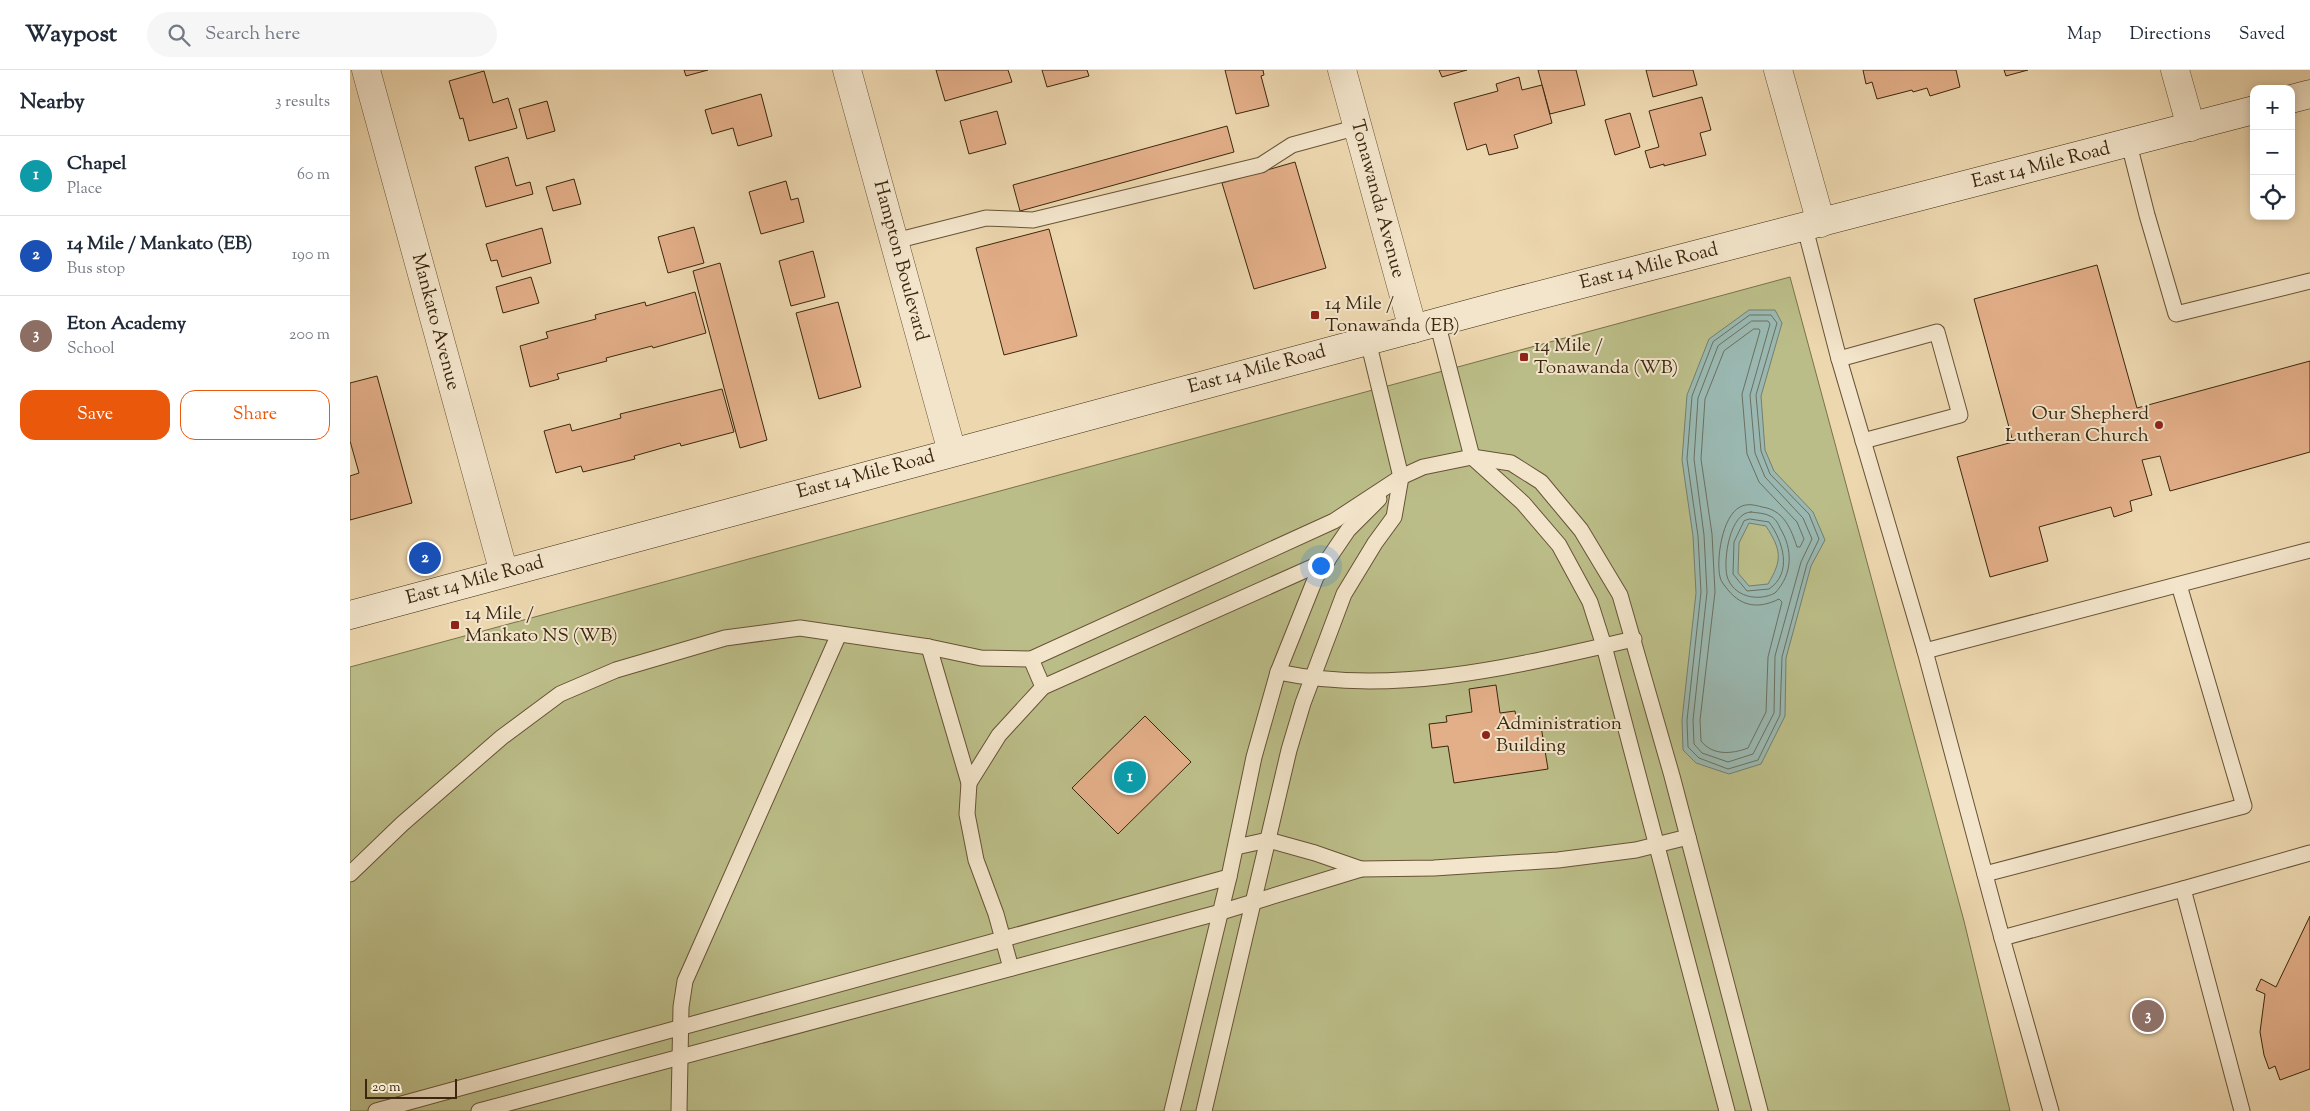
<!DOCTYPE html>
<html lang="en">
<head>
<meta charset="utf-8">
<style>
	:root { --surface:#fff; --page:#f6f6f7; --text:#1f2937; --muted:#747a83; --line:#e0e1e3; --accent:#ea580c }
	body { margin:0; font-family:"Sorts Mill Goudy",serif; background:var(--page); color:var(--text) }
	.controls { position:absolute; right:15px; top:15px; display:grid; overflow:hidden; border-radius:10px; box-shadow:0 2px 8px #0003 }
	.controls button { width:45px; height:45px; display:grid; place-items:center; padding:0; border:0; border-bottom:1px solid var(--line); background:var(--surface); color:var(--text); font:25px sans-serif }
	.scale { position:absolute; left:15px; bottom:12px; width:92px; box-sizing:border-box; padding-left:5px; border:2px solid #3a270e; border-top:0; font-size:14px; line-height:18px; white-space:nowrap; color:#3a270e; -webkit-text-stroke:4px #f3e5cb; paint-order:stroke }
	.you { position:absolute; left:970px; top:495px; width:18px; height:18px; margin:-12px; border:4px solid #fff; border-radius:50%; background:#1a73e8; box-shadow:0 0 0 8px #1a73e833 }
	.badge { display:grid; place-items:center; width:32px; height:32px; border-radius:50%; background:var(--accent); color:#fff; font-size:16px; font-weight:700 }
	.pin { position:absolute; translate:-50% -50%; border:2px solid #fff; box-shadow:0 1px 5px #0006 }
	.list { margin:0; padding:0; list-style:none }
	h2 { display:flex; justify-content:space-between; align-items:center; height:65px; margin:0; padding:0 20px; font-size:21px }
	h2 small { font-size:16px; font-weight:400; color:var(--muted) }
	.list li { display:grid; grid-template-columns:32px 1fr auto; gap:15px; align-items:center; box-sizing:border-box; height:80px; padding:0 20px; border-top:1px solid var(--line) }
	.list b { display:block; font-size:19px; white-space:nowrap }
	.list p { margin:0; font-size:16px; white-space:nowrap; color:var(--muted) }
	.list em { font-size:16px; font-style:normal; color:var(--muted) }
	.actions { display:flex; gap:10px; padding:15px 20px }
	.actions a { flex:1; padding:11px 0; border:1px solid var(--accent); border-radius:15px; text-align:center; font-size:18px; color:var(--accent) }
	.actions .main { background:var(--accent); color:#fff }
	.icon { flex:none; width:28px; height:28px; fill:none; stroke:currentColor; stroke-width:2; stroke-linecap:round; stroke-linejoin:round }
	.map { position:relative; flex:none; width:1960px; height:1041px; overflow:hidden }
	header { display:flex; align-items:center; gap:30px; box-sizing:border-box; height:70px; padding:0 25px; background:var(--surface); border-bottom:1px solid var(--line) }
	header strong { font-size:24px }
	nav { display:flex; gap:28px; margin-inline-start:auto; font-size:18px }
	.search { width:350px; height:45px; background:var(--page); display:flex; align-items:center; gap:12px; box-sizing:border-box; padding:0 18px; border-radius:28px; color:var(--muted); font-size:19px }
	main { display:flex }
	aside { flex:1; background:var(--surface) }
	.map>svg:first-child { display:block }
	.green { fill:#bbbd88; stroke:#7a724b }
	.water { fill:#9ab8b1; stroke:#747e70; fill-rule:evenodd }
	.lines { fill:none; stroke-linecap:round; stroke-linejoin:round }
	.shore { stroke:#6a7060; stroke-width:1 }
	.building { fill:#e3af89; stroke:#3a270e }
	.service-casing { stroke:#675336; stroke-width:17 }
	.minor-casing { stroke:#675336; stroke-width:29 }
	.secondary-casing { stroke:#3a270e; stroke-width:29 }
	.service { stroke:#f3e5cb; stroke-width:15 }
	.minor { stroke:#f3e5cb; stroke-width:28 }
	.secondary { stroke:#f3e5cb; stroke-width:28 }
	.poi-dot { fill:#8f2418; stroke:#f3e5cb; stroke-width:2 }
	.labels { text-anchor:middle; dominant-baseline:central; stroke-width:4; stroke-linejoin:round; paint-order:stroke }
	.street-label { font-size:19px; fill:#3a270e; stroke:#f3e5cb }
	.poi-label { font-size:19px; fill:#3a270e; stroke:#f3e5cb; text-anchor:start }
</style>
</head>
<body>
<header>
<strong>Waypost</strong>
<div class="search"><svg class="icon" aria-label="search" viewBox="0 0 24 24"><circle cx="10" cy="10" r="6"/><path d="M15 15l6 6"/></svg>Search here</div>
<nav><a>Map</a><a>Directions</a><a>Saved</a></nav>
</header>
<main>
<aside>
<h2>Nearby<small>3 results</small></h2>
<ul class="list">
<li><span class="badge" style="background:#0f9aa8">1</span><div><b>Chapel</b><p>Place</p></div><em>60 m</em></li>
<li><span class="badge" style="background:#1a4fb4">2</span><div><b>14 Mile / Mankato (EB)</b><p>Bus stop</p></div><em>190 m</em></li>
<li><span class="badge" style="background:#8d6e63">3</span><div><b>Eton Academy</b><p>School</p></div><em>200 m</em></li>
</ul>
<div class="actions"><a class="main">Save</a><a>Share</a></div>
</aside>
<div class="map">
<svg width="1960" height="1041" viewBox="0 0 1960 1041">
	<rect width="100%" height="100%" fill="#edd7af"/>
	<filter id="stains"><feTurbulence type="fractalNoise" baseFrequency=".004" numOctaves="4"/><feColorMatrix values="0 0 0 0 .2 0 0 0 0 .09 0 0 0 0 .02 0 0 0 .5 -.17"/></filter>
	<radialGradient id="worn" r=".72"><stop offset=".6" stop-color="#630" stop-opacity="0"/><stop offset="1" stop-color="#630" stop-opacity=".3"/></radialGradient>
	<!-- green -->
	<polygon class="green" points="1440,207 1614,851 1660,1041 0,1041 0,597"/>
	<!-- water -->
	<path class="water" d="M1399 240H1425L1432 253 1411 326 1415 380 1424 401 1463 442 1475 470 1461 496 1436 588 1435 646 1411 694 1379 704 1346 693 1333 680 1332 650 1346 523 1343 466 1332 390 1337 325 1359 269ZM1399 453 1416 456C1431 480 1433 489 1418 514L1399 516 1388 503 1389 473Z"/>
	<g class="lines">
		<!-- shore -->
		<g class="shore">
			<polygon points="1400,245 1421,245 1427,253 1406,325 1411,381 1420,404 1459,444 1469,469 1457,494 1432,587 1430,645 1408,690 1378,699 1349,688 1338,677 1337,650 1351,522 1348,466 1337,389 1342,326 1363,272"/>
			<polygon points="1402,251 1418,251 1420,254 1400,325 1405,383 1415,407 1453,448 1462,469 1451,492 1425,586 1424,643 1403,684 1378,692 1352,683 1344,674 1343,650 1357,522 1354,465 1344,389 1348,328 1368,276"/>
			<path d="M1404 259H1409L1410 261 1392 324 1397 384 1409 412 1447 452 1454 469 1450 477H1447C1441 459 1434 440 1412 437 1405 435 1397 433 1390 437 1372 446 1366 490 1370 507 1371 512 1375 516 1378 520 1392 537 1409 539 1429 529L1432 532 1418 587 1416 642 1398 678C1382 684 1363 686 1351 671L1350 650 1365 522 1362 464 1351 389 1355 329 1374 281Z"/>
			<path d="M1401 442C1407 443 1415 443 1420 446 1425 448 1428 453 1430 458 1443 479 1443 504 1425 523 1408 532 1383 527 1377 506 1373 489 1380 442 1401 442Z"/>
			<path d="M1400 449 1419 452C1433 471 1443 503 1419 519L1397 521 1383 504 1384 472 1394 451Z"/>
		</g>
	</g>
	<!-- building -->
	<g class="building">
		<polygon points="334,0 358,0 336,6"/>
		<polygon points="586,0 658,0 662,12 595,31"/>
		<polygon points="692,0 737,0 739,6 697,17"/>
		<polygon points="875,0 913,0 914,5 911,6 919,36 886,44"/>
		<polygon points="1089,0 1117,0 1092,7"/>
		<polygon points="1188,0 1226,0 1235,35 1200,44"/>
		<polygon points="1296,0 1343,0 1347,15 1303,27"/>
		<polygon points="1513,0 1606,0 1610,17 1580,26 1577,18 1563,22 1562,20 1527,29 1522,12 1516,14"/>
		<polygon points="1654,0 1678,0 1656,6"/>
		<polygon points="134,1 143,33 158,28 167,58 119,71 113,48 110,49 99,11"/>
		<polygon points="1169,7 1172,20 1192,15 1202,53 1164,65 1168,78 1139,85 1136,74 1117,80 1104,33 1148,21 1146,14"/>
		<polygon points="411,24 422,66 388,76 383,58 362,64 355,40"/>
		<polygon points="1352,27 1361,60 1350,63 1356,85 1314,96 1314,94 1300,98 1295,81 1309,77 1299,41"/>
		<polygon points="197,31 205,61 177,69 169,39"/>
		<polygon points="647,41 656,74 619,84 610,51"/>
		<polygon points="1280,43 1290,77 1265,85 1255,50"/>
		<polygon points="877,56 884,82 670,141 663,115"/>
		<polygon points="158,87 166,116 180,112 183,124 136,137 125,97"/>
		<polygon points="945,92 976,198 904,219 872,113"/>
		<polygon points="224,109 231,134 203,141 196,117"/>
		<polygon points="436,111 441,130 448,128 454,152 411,164 399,122"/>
		<polygon points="344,157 354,193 318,203 308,167"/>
		<polygon points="192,158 201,193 152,207 147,190 141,191 136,174"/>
		<polygon points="699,159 727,266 654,285 626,178"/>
		<polygon points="463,181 475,227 441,236 429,191"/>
		<polygon points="370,193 417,370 390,378 343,201"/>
		<polygon points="1747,195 1787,338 1960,291 1960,382 1820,421 1810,386 1792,390 1802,425 1780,431 1782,441 1764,447 1761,437 1689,457 1698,491 1640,507 1607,387 1663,372 1624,229"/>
		<polygon points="181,207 189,233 153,243 146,217"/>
		<polygon points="345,222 356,263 303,278 302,276 256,288 257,291 207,304 209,309 180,317 170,276 198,268 196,262 246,249 245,245 295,232 296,236"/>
		<polygon points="488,232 511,317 469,329 446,243"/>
		<polygon points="27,306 62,433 0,450 0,406 9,403 0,371 0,313"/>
		<polygon points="372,319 384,362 331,376 330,373 284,386 285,389 233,402 231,396 206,403 194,361 220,354 222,361 271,348 270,344"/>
		<polygon points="1146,615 1150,643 1165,641 1167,653 1190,650 1198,699 1104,713 1098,676 1082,678 1079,654 1097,652 1096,646 1122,642 1119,619"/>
		<polygon points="795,646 841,692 768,764 722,718"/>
		<polygon points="1960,846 1960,999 1930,1010 1925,996 1919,999 1914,985 1910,962 1915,924 1906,920 1911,909 1926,917"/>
	</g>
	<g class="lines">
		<defs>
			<g id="service">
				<polyline points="1779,74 1797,145 1826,244 1960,211"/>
				<polyline points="1455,158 1489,289 1575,581 1652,868 1701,1041"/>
				<polyline points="545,171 636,148 683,150 911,95 942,75 1008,57"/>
				<polyline points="1087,252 1122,387 1173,433 1209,475 1240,532 1254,576 1377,1041"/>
				<polyline points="1489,289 1587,262 1610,345 1513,371"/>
				<polyline points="579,577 619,713 617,744 626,790 646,844 661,898"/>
				<polyline points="1575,581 1960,480"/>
				<polyline points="681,589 693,617"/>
				<path d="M928 602C1046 627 1169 595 1284 569"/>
				<polyline points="619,713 649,665 693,617 978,490"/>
				<polyline points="886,777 918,770 965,783 1011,799"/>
				<polyline points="0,804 52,754 152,667 210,624 266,600 375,568 450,558 579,577 631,588 681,589 984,451 1051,407 1073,397 1122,387 1161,393 1191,412 1231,460 1270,525 1322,706 1410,1041"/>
				<polyline points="1635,804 1894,736 1829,515"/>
				<polyline points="1652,868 1833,819"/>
				<polyline points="26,1041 879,807"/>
				<polyline points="129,1041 871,842 1011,799 1084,798 1208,790 1286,780 1338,767"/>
				<polyline points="329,1041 331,937 335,911 489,564"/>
				<polyline points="822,1041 879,807 904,687 928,602 966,507 998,460 1029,429"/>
				<polyline points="854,1041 939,680 953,633 994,524 1025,473 1044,447 1051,407 1018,271"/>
				<polyline points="1892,1041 1833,819 1960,783"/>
			</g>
			<g id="minor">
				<polyline points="16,0 154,503"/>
				<polyline points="497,0 602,382"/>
				<polyline points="992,0 1063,259"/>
				<polyline points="1428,0 1471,153"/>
				<polyline points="1825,0 1841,57"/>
			</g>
			<g id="secondary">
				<polyline points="1941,29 1960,24"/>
				<polyline points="0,545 1159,233 1904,40"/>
			</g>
		</defs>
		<!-- service casing -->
		<use href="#service" class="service-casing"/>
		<!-- minor casing -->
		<use href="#minor" class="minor-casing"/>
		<!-- secondary casing -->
		<use href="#secondary" class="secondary-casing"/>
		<!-- service -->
		<use href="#service" class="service"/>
		<!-- minor -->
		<use href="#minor" class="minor"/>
		<!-- secondary -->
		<use href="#secondary" class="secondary"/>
	</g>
	<!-- markers -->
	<g class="poi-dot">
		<rect x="960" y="240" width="10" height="10" rx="2.5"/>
		<rect x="1169" y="282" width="10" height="10" rx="2.5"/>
		<circle cx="1809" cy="355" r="5"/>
		<rect x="100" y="550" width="10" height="10" rx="2.5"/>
		<circle cx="1136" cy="665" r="5"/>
	</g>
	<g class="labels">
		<!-- street labels -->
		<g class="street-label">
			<text transform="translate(1691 96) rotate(-14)">East 14 Mile Road</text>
			<text transform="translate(1027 129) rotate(75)">Tonawanda Avenue</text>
			<text transform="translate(550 191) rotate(75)">Hampton Boulevard</text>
			<text transform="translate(1299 197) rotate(-14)">East 14 Mile Road</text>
			<text transform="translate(85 252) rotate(75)">Mankato Avenue</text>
			<text transform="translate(907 300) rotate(-15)">East 14 Mile Road</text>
			<text transform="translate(516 405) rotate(-15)">East 14 Mile Road</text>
			<text transform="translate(125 511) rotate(-15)">East 14 Mile Road</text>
		</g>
		<!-- poi labels -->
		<g class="poi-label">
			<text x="975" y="234">14 Mile /<tspan x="975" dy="22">Tonawanda (EB)</tspan></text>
			<text x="1184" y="276">14 Mile /<tspan x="1184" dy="22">Tonawanda (WB)</tspan></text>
			<text x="1799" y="344" text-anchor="end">Our Shepherd<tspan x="1799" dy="22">Lutheran Church</tspan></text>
			<text x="115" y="544">14 Mile /<tspan x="115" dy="22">Mankato NS (WB)</tspan></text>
			<text x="1146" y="654">Administration<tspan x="1146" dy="22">Building</tspan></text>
		</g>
	</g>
	<rect width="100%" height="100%" filter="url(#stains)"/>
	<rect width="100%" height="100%" fill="url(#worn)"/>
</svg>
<div class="controls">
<button>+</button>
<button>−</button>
<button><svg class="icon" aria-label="locate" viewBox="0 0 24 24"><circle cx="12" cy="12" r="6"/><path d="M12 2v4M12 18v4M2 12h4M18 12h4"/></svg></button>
</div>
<div class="scale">20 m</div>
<div class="you"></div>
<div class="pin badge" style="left:780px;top:707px;background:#0f9aa8">1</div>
<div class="pin badge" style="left:75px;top:488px;background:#1a4fb4">2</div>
<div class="pin badge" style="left:1798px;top:946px;background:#8d6e63">3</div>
</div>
</main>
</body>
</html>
